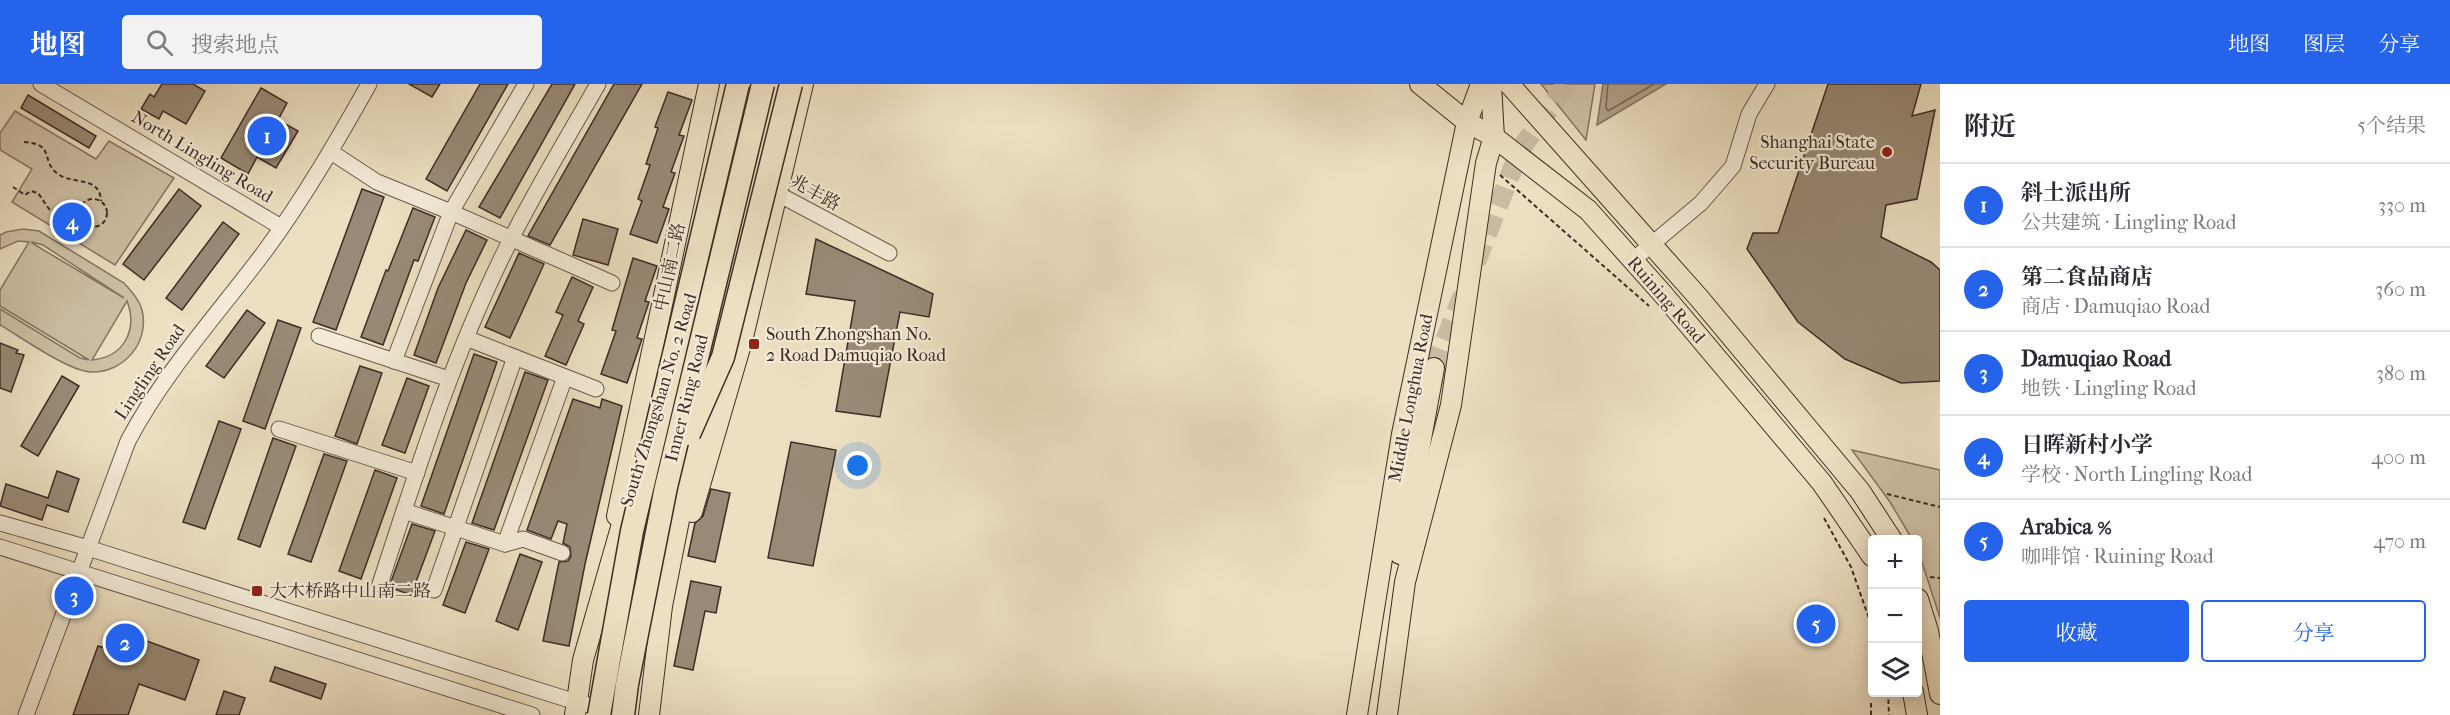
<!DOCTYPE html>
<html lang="zh">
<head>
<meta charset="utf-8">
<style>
	:root { --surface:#fff; --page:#f2f2f3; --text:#2b2b33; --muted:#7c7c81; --line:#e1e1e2; --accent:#2563eb }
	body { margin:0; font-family:"IM FELL French Canon","Noto Serif SC",serif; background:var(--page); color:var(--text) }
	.controls { position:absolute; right:18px; bottom:18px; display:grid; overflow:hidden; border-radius:6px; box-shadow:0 3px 15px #0003 }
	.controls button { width:54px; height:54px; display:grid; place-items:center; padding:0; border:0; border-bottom:2px solid var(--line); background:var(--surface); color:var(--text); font:30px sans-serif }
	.you { position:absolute; left:858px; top:382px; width:21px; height:21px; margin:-15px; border:4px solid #fff; border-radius:50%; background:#1a73e8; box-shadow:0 0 0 9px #1a73e833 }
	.badge { display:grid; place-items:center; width:39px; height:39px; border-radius:50%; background:var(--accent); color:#fff; font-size:20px; font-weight:700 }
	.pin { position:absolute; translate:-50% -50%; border:3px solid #fff; box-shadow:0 2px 6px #0006 }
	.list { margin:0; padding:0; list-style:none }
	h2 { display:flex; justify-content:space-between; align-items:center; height:78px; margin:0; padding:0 24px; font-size:26px }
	h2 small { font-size:20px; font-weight:400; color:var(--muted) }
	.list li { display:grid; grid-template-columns:39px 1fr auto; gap:18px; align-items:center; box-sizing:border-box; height:84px; padding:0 24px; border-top:2px solid var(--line) }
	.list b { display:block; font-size:22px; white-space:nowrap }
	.list p { margin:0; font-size:20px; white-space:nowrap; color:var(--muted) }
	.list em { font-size:20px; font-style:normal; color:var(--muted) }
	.actions { display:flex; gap:12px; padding:18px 24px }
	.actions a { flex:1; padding:14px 0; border:2px solid var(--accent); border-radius:6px; text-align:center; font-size:21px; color:var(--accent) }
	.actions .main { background:var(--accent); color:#fff }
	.icon { flex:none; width:33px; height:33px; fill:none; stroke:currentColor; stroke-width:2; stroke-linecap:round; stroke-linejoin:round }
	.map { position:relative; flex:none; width:1940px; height:631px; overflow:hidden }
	header { display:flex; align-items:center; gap:36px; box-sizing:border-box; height:84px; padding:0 30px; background:var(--accent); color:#fff }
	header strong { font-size:28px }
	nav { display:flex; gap:33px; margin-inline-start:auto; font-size:21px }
	.search { width:420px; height:54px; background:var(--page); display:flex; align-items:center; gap:15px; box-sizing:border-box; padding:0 21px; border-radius:6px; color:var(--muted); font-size:22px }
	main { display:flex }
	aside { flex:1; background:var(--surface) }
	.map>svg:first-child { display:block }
	.green { fill:#cfc1a7; stroke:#867666; stroke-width:1.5; fill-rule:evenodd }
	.water { fill:#b2a38d; stroke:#847364; stroke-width:1.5 }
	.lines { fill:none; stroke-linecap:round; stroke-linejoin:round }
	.shore { stroke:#78685a; stroke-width:1.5 }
	.building { fill:#998a77; stroke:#3e2c26; stroke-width:1.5 }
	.major-tunnel { stroke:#cabca3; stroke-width:20; stroke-dasharray:20 10; stroke-linecap:butt }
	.minor-casing { stroke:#6a594d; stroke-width:17 }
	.major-casing { stroke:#3e2c26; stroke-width:22 }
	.path { stroke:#3e2c26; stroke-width:2; stroke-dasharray:4.5 3; stroke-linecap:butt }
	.minor { stroke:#f3ebd7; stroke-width:15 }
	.major { stroke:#ede0c2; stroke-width:20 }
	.highway-bridge-casing { stroke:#3e2c26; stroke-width:25; stroke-linecap:butt }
	.highway-bridge { stroke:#ede0c2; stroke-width:22 }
	.poi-dot { fill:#8f2418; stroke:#f3ebd7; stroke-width:2 }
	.labels { text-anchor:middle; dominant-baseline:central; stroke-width:4.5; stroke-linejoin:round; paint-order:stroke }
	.poi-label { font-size:18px; fill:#3e2c26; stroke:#f3ebd7; text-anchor:start }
	.street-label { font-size:18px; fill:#3e2c26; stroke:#f3ebd7 }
</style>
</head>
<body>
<header>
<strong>地图</strong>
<div class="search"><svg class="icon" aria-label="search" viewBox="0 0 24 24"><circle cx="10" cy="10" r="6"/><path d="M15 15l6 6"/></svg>搜索地点</div>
<nav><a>地图</a><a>图层</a><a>分享</a></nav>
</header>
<main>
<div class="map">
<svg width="1940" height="631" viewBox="0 0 1940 631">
	<rect width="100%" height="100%" fill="#ede0c2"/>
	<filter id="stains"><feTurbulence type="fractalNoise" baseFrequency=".00333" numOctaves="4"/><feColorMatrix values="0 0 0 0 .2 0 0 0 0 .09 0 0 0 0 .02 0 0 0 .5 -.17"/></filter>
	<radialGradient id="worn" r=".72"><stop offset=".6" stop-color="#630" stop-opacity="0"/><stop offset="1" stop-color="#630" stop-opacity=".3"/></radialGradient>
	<!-- green -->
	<g class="green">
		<polygon points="1541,0 1595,0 1586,56"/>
		<polygon points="15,27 96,75 109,57 174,94 115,181 12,118 32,85 0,66 0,49"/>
		<path d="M23 145 39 147 124 199C131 207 139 215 142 226 150 258 124 289 91 288 68 287 21 253 0 241V225L80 274 89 276 0 222V206L29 158 18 157 0 165V151L6 148ZM32 158 43 161 124 214 32 159ZM127 217C138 246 124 273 92 276Z"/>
		<polygon points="1852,366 1940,386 1940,534 1918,466 1918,456 1912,455 1890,418"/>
	</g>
	<!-- water -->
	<polygon class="water" points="1603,0 1666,0 1597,41"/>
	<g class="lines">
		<!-- shore -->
		<polyline class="shore" points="1608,0 1606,24 1608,27 1654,0"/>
	</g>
	<!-- building -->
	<g class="building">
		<polygon points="162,0 193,0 205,7 186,40 163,27 159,35 141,25 150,10 154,13"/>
		<polygon points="409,0 440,0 432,13"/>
		<polygon points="480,0 508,0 447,107 426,95"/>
		<polygon points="552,0 575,0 500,134 479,123"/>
		<polygon points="614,0 642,0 550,161 528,152"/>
		<polygon points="1828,0 1921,0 1912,32 1935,26 1917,115 1886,121 1881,153 1931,178 1940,186 1940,297 1901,299 1845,275 1798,238 1747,165 1753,149 1778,149"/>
		<polygon points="261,4 287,19 278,36 298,47 276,84 257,73 248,90 221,74"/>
		<polygon points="668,8 692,16 679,51 684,52 671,88 675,89 663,123 669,125 657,159 630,150 642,117 638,115 650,81 646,80 658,44 655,43"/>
		<polygon points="28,11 96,52 89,64 21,24"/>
		<polygon points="179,105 201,122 144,196 123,180"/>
		<polygon points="362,105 384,113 336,246 313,238"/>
		<polygon points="413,124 435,133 418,177 414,176 383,261 361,253 386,186 388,187"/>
		<polygon points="583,135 618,145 608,181 573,171"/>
		<polygon points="223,138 239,150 182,226 166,214"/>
		<polygon points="466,146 487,156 466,199 436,279 414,271 438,204"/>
		<polygon points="816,155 933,210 929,233 900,228 880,333 836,327 855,217 806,210"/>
		<polygon points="519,169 544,180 510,254 485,243"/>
		<polygon points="633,174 657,182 645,217 649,218 637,254 642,255 627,299 601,290 616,247 612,246"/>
		<polygon points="572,193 593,203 578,237 584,240 566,281 545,272 563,231 556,228"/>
		<polygon points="247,226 265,239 224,294 206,282"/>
		<polygon points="278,236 301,244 265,345 243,337"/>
		<polygon points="0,259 18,266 16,269 24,271 11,308 0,304"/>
		<polygon points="474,270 497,278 444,430 421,422"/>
		<polygon points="360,282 382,289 357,360 335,352"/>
		<polygon points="525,288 548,296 494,446 472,439"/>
		<polygon points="62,292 79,302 38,372 21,362"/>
		<polygon points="407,294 429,302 405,369 382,361"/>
		<polygon points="573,315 600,324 602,315 622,322 585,480 569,562 543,557 559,478 568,477 571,472 570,463 563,459 567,440 558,437 551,455 527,446"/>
		<polygon points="219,337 241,345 205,445 183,438"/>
		<polygon points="273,354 296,362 260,463 238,455"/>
		<polygon points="791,358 836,366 813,482 768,474"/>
		<polygon points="324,370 347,377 311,478 288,470"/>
		<polygon points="375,386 397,394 361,495 339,487"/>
		<polygon points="57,387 79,395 68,428 47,421 42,436 0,422 6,400 48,414"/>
		<polygon points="711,405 730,409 715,478 688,472 695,439 703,432"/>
		<polygon points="412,440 435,447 411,511 389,503"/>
		<polygon points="466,458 489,465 465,529 443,521"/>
		<polygon points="520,470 542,478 518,546 496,537"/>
		<polygon points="691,497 721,503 716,529 705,527 693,586 674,582"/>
		<polygon points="119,547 199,576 185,616 139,600 128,631 73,631 98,562 105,564 109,554 116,556"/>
		<polygon points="275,583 326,600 321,615 270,597"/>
		<polygon points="224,607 245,614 239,631 216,631"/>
	</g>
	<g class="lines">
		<!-- major-tunnel -->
		<g class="major-tunnel">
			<polyline points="1476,178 1520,66 1567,0"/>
			<polyline points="1434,284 1463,211"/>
		</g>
		<defs>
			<g id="minor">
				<polyline points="41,0 281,143"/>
				<polyline points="331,68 377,98 451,128 612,199"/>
				<polyline points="721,87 778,110 889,169"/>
				<polyline points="1633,176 1701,119 1733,82 1749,30 1767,0"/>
				<polyline points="319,252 449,295"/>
				<polyline points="466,254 596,305"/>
				<polyline points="394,277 451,128 526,0"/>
				<polyline points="279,345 417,389"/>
				<polyline points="404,427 505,460 523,455 562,469"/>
				<polyline points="0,439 88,464 576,618 608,625"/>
				<polyline points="505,460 565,293"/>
				<polyline points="0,463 532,631"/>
				<path d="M380 500C418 383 455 265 511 155 538 102 569 51 598 0"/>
				<polyline points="434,506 515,273"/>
				<path d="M26 631 128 357C165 287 218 230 265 167 304 114 337 57 369 0"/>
			</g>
			<g id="major">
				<polyline points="1420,0 1467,38 1494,53 1588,126 1662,209 1822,399 1872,472"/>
				<polyline points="1509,0 1699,214 1860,407 1892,456"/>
				<polyline points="706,297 776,0"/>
				<polyline points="692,428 742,257 803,0"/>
				<polyline points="617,432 709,0"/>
				<polyline points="1400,470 1434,284"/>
				<polyline points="1918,515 1928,547 1940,610"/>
				<polyline points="1913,608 1917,631"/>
				<polyline points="575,631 583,576 628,419"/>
				<polyline points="649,631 662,522 699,335"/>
				<polyline points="1357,631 1402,350 1467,38 1481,0"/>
				<polyline points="1387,631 1405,498 1451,321 1486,79 1494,53 1491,0"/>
			</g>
		</defs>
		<!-- minor casing -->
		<use href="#minor" class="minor-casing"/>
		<!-- major casing -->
		<use href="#major" class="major-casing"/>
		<!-- path -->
		<g class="path">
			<path d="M24 58C56 60 40 77 58 90 72 101 100 91 101 117"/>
			<polyline points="1500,91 1649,222"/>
			<polyline points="13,103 25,111 31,107 38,109 49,125 58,132 64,130 78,132"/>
			<circle cx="93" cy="129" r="14"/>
			<polyline points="1887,410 1940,423"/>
			<polyline points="1824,434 1851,483 1872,543"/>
			<polyline points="1918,489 1921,499"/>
			<polyline points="1930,493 1940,494"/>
			<polyline points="1888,608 1889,631"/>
			<polyline points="1871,631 1871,618"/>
		</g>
		<!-- minor -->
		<use href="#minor" class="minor"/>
		<!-- major -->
		<use href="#major" class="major"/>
		<defs>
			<g id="highway-bridge">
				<polyline points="689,350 723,273 791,0"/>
				<polyline points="599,631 632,447 738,0"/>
				<polyline points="623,631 627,600 666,403 763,0"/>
			</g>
		</defs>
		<!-- highway-bridge casing -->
		<use href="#highway-bridge" class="highway-bridge-casing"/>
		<!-- highway-bridge -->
		<use href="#highway-bridge" class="highway-bridge"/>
	</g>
	<!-- markers -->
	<g class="poi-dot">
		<circle cx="1887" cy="68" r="6"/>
		<rect x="748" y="254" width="12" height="12" rx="3"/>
		<rect x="251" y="501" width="12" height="12" rx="3"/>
	</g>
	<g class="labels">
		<!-- poi labels -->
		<g class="poi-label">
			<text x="1875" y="58" text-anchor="end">Shanghai State<tspan x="1875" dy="21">Security Bureau</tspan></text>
			<text x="766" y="250">South Zhongshan No.<tspan x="766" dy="21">2 Road Damuqiao Road</tspan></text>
			<text x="269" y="507">大木桥路中山南二路</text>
		</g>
		<!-- street labels -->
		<g class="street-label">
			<text transform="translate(202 73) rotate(31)">North Lingling Road</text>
			<text transform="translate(815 109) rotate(29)">兆丰路</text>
			<text transform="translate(670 183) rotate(-78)">中山南二路</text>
			<text transform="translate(1666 216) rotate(49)">Ruining Road</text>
			<text transform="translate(150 288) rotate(-56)">Lingling Road</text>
			<text transform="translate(687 314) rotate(-76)">Inner Ring Road</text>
			<text transform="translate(1411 314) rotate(-79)">Middle Longhua Road</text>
			<text transform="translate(659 316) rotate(-73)">South Zhongshan No. 2 Road</text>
		</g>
	</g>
	<rect width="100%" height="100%" filter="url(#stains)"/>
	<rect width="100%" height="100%" fill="url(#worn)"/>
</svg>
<div class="controls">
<button>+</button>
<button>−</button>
<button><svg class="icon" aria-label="layers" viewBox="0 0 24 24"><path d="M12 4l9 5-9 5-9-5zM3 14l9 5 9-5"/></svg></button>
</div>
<div class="you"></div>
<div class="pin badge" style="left:267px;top:52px">1</div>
<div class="pin badge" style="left:125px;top:559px">2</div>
<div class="pin badge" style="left:74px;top:512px">3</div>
<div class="pin badge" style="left:72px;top:138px">4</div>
<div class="pin badge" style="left:1816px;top:540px">5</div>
</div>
<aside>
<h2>附近<small>5个结果</small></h2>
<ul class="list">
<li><span class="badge">1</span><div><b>斜土派出所</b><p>公共建筑 · Lingling Road</p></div><em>330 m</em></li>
<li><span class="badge">2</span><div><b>第二食品商店</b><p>商店 · Damuqiao Road</p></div><em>360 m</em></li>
<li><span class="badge">3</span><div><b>Damuqiao Road</b><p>地铁 · Lingling Road</p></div><em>380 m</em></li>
<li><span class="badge">4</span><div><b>日晖新村小学</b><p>学校 · North Lingling Road</p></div><em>400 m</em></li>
<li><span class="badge">5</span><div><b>Arabica %</b><p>咖啡馆 · Ruining Road</p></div><em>470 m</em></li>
</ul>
<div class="actions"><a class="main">收藏</a><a>分享</a></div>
</aside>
</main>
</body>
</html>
